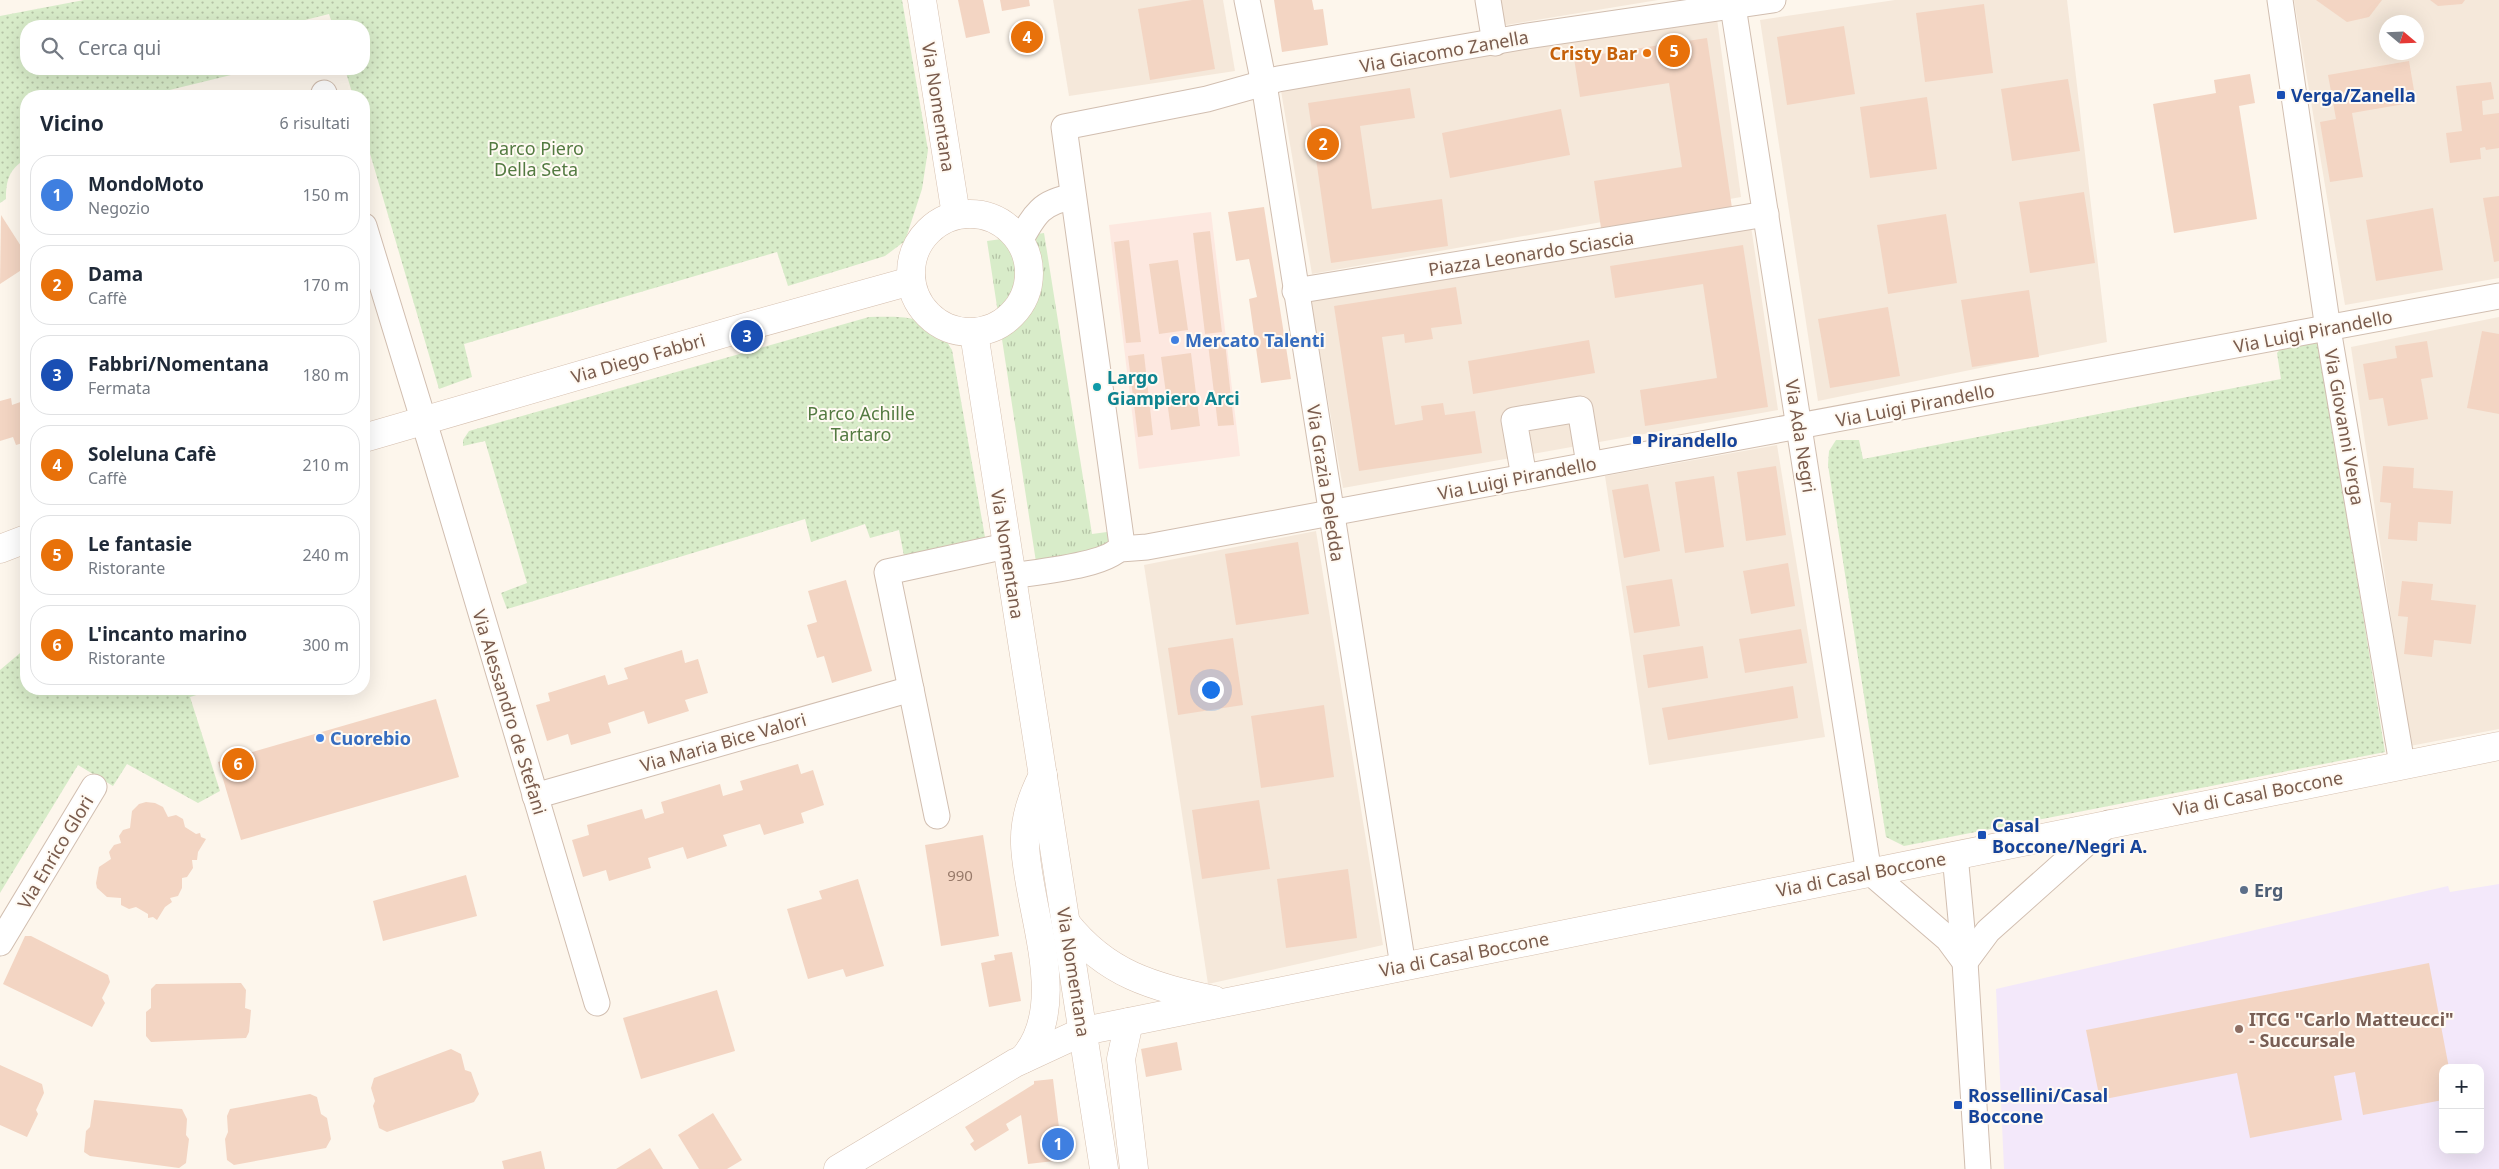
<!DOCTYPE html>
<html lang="it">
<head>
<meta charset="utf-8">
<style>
	:root { --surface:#fff; --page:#f2f2f3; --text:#1f2937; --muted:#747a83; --line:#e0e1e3; --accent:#e76f51 }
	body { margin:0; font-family:"Noto Sans",sans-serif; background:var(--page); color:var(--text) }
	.controls { position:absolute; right:15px; bottom:15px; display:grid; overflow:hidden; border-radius:10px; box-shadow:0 5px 20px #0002 }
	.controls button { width:45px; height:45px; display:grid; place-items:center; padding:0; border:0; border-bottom:1px solid var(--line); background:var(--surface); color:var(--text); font:25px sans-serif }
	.compass { position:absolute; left:2379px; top:15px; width:45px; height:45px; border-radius:50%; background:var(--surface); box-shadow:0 5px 20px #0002; rotate:109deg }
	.you { position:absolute; left:1210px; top:689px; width:18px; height:18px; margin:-12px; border:4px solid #fff; border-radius:50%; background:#1a73e8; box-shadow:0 0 0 8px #1a73e833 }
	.badge { display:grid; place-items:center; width:32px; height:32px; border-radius:50%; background:var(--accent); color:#fff; font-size:16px; font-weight:700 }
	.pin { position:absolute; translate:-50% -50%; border:2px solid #fff; box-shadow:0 1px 5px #0006 }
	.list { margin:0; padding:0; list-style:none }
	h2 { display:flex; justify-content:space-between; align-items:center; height:65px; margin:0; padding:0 20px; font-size:21px }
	h2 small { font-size:16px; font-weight:400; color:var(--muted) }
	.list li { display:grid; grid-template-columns:32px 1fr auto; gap:15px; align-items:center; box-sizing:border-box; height:80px; margin:0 10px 10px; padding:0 10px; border:1px solid var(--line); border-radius:20px }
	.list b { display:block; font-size:19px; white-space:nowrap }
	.list p { margin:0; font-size:16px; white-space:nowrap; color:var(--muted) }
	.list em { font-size:16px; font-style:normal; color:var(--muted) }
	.icon { flex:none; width:28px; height:28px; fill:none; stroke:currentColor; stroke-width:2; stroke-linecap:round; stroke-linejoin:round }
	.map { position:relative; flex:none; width:2499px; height:1169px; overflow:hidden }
	.search { position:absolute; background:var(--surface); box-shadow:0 5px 20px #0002; left:20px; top:20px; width:350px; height:55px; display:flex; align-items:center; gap:12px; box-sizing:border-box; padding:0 18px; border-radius:20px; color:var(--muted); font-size:19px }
	.panel { position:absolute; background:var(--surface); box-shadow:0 5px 20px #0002; left:20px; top:90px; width:350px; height:605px; border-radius:20px }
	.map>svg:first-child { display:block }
	.residential { fill:#f5e8da; fill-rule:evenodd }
	.commercial { fill:#fde8e0 }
	.education { fill:#f3e8fa; fill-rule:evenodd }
	.grass { fill:url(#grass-tufts) }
	.park { fill:url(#park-dots) }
	.building { fill:#f3d5c3 }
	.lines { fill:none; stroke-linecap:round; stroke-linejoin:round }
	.street-casing { stroke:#d1beb0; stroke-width:27 }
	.secondary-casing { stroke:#d6c0b0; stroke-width:29 }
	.street { stroke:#fff; stroke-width:25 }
	.secondary { stroke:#fff; stroke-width:28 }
	.food-dot { fill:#e8710a; stroke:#fffaf3; stroke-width:2 }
	.transit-dot { fill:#1a4fb4; stroke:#fffaf3; stroke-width:2 }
	.shop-dot { fill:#3f7fe0; stroke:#fffaf3; stroke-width:2 }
	.culture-dot { fill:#0f9aa8; stroke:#fffaf3; stroke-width:2 }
	.service-dot { fill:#5c6f8a; stroke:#fffaf3; stroke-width:2 }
	.education-dot { fill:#8d6e63; stroke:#fffaf3; stroke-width:2 }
	.labels { text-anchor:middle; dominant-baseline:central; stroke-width:4; stroke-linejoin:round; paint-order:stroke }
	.number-label { font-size:15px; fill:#987a6a }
	.street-label { font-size:18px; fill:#7a5c4d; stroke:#fffaf3 }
	.food-label { font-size:18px; font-weight:bold; fill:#c56008; stroke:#fffaf3; text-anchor:end }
	.transit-label { font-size:18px; font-weight:bold; fill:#164399; stroke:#fffaf3; text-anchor:start }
	.park-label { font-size:18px; fill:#537a41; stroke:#fffaf3 }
	.shop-label { font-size:18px; font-weight:bold; fill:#366cbe; stroke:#fffaf3; text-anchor:start }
	.culture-label { font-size:18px; font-weight:bold; fill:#0d838f; stroke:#fffaf3; text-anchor:start }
	.service-label { font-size:18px; font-weight:bold; fill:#4e5e75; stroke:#fffaf3; text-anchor:start }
	.education-label { font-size:18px; font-weight:bold; fill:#785e54; stroke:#fffaf3; text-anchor:start }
</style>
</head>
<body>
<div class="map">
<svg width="2499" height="1169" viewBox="0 0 2499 1169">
	<defs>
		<pattern id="grass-tufts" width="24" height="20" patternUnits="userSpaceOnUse" patternTransform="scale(1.25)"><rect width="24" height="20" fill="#d8ecc9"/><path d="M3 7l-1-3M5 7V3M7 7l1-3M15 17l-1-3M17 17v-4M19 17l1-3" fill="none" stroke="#b4c2a5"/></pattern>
		<pattern id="park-dots" width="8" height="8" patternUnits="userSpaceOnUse" patternTransform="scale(1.25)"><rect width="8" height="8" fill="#d8ecc9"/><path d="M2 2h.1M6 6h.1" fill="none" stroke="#b4c2a5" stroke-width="1.8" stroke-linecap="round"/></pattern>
	</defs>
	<rect width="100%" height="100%" fill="#fdf6ec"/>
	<!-- residential -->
	<g class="residential">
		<polygon points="1053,0 1223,0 1235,71 1069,96"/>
		<polygon points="1497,0 1658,0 1500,26"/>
		<polygon points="1895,0 2067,0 2107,342 1818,401 1760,20"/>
		<path d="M2294 0H2499V278L2345 305ZM2386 22H2416V52H2386Z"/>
		<polygon points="1717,19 1741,197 1312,274 1280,85"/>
		<polygon points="1751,226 1778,410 1343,488 1311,301"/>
		<polygon points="2499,317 2499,729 2410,746 2351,347"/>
		<polygon points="1777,445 1825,737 1649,765 1605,476"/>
		<polygon points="1316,531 1383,945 1208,984 1144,565"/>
	</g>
	<!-- commercial -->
	<polygon class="commercial" points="1211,212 1240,456 1139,469 1109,225"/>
	<!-- education -->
	<path class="education" d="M2499 884V1169H2004L1996 989 2448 886 2450 892ZM2443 1068H2480V1150H2443Z"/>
	<!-- grass -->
	<polygon class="grass" points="1044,233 1092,534 1107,532 1111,546 1036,562 987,241"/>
	<!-- park -->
	<g class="park">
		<path d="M84 0H902L928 150 922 189 905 241 885 256 788 286 777 252 464 344 472 377 439 389 364 133V96H353L345 69H364V26H333L329 14 281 26H26V69H229L231 75 145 96H26V159C9 169 6 180 6 199L0 203V16Z"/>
		<path d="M869 317C892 317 919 314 938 331 944 335 948 344 952 350L985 537 904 556 899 530 870 538 865 524 811 542 805 519 507 609 501 593 527 583 485 441 463 446V440L469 431Z"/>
		<polygon points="2318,336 2385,752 1904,846 1886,837 1828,465 1829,451 1836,440 1859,440 1863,459 2281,379 2277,353 2284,345"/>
		<polygon points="26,648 26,689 216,689 190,697 220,791 198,803 127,764 113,786 78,765 0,893 0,670"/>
	</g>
	<!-- building -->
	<g class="building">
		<polygon points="958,0 983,0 990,33 966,38"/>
		<polygon points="1000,0 1029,0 1030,6 1002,11"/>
		<polygon points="1192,0 1203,0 1215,69 1150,80 1138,9"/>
		<polygon points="1274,0 1312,0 1314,10 1323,9 1328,45 1282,52"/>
		<polygon points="2316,0 2382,0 2369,17 2347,22"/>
		<polygon points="2430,0 2465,0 2462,4 2438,6"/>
		<polygon points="1984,4 1993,73 1925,82 1916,13"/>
		<polygon points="1039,24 1042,44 1016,49 1012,29"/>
		<polygon points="1844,26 1855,94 1787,105 1777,37"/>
		<polygon points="1707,38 1732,208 1601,228 1594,181 1682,167 1669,83 1580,97 1574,58"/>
		<polygon points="2409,61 2416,102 2352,113 2363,177 2330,182 2320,122 2336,119 2328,75"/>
		<polygon points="2250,74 2255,103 2239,106 2257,219 2174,233 2153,104 2216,93 2214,80"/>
		<polygon points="2068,79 2080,151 2012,161 2001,89"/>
		<polygon points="2491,82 2494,99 2482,101 2483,115 2499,113 2499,148 2486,150 2485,147 2480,148 2481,159 2450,163 2446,133 2462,131 2456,86"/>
		<polygon points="1410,88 1415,118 1360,126 1372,209 1442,199 1448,246 1331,263 1308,103"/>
		<polygon points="1927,97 1937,169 1870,178 1860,107"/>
		<polygon points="1561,109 1570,155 1450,178 1442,133"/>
		<polygon points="2084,192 2095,263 2030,273 2019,202"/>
		<polygon points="2499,196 2499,261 2494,262 2483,198"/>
		<polygon points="1264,207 1291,379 1261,383 1249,299 1257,297 1249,259 1236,261 1228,212"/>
		<polygon points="2433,208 2443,270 2376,281 2366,220"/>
		<polygon points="1946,214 1957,283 1888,294 1877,225"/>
		<polygon points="1,215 26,254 26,267 0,284"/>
		<polygon points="1210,231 1222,332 1205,334 1193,233"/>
		<polygon points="1129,240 1141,342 1126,343 1114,242"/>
		<polygon points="1743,245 1768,407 1645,426 1640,390 1717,378 1703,284 1615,298 1610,266"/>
		<polygon points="1178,260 1188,330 1159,334 1149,264"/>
		<polygon points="1456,287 1462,324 1431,328 1433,339 1405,343 1404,334 1382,337 1395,425 1423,420 1421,406 1443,403 1445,415 1475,411 1482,453 1359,471 1334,306"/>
		<polygon points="2029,290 2039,357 1972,367 1961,300"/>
		<polygon points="1888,307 1900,376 1830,388 1818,319"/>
		<polygon points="2482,331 2499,334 2499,414 2467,408"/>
		<polygon points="1589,340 1595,373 1473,394 1468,361"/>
		<polygon points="2427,341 2433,377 2421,379 2428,419 2388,426 2383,398 2369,400 2363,364 2397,358 2395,346"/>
		<polygon points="1225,342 1234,425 1218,426 1208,344"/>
		<polygon points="1191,353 1200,426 1171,430 1161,357"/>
		<polygon points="1144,354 1153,435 1138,437 1128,356"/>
		<polygon points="11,398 12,405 26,400 26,442 16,445 13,437 0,441 0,401"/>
		<polygon points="1776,466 1786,535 1746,541 1737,472"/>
		<polygon points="2383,466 2414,468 2413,488 2453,491 2451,524 2418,522 2417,541 2388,539 2391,503 2380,502"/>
		<polygon points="1714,476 1724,547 1685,553 1675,482"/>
		<polygon points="1648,484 1660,551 1624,558 1612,490"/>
		<polygon points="1298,542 1309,614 1236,625 1225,554"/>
		<polygon points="1788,563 1795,606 1751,614 1743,571"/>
		<polygon points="1672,579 1680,626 1634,633 1626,586"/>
		<polygon points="846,580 872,671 832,683 824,656 817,658 807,625 817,622 808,591"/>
		<polygon points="2402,581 2433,584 2431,600 2476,605 2471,644 2434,640 2432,657 2404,654 2408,617 2398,616"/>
		<polygon points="1801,629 1807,663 1745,673 1739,639"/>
		<polygon points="1233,638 1243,705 1178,715 1168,648"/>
		<polygon points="1703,646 1708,678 1648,688 1643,655"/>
		<polygon points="682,650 685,663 698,659 708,693 685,700 689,711 648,724 644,711 608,723 611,733 571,745 568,734 547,741 536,705 550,701 548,693 605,675 608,685 628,679 624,668"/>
		<polygon points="1793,686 1798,718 1668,740 1662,708"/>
		<polygon points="436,699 459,777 241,840 218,762"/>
		<polygon points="1324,705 1334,777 1261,788 1251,716"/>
		<polygon points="798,764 801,774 813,770 824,805 801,813 804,823 764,835 760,824 723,835 727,846 687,859 683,847 648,858 651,868 609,881 606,870 583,877 572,840 589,835 587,825 642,809 645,819 664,813 661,802 720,784 723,796 743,790 740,781"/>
		<polygon points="1259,800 1270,869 1202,879 1192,810"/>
		<polygon points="146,802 155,803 163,807 168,817 176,815 183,819 185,827 196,834 200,833 201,837 206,839 198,852 197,860 192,860 193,868 187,877 182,878 182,888 178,896 170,898 172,902 165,907 157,920 153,917 148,918 148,914 136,907 129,909 121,905 121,898 107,897 97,888 96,883 99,867 111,859 109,852 114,845 121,843 119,836 123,830 130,828 132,811 139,804"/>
		<polygon points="983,835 999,936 941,946 925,845"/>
		<polygon points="1348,869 1357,938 1286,948 1277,879"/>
		<polygon points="466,875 477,916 383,941 373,901"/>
		<polygon points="858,879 884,966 846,977 843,969 808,979 787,909 822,899 819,891"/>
		<polygon points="25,936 31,936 108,975 110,982 102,998 105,1003 92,1027 3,984"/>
		<polygon points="1012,952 1021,1001 989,1007 981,963 995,960 994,955"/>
		<polygon points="2429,963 2449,1068 2443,1068 2443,1100 2363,1115 2355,1072 2334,1076 2342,1120 2250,1138 2237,1073 2100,1100 2086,1030"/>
		<polygon points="241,983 246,990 245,1008 251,1010 249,1032 246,1038 151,1042 146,1036 146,1012 151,1008 151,989 156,984"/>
		<polygon points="717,990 735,1051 641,1079 623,1018"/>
		<polygon points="1177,1042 1182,1070 1146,1077 1141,1049"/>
		<polygon points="451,1049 461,1054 465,1070 471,1072 479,1094 474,1102 387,1132 379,1128 373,1106 375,1101 371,1088 374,1078"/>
		<polygon points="0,1065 42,1084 44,1093 36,1110 38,1114 27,1137 0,1125"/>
		<polygon points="1053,1079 1063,1160 1028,1164 1021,1115 1006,1124 1009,1130 975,1151 970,1144 974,1141 965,1127 1034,1084 1034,1081"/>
		<polygon points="310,1094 317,1097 321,1114 327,1118 331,1139 326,1148 234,1165 227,1160 225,1139 228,1132 227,1116 230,1109"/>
		<polygon points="94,1100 182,1109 187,1119 186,1135 189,1139 186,1163 179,1168 90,1156 84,1152 86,1131 90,1127"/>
		<polygon points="713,1113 742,1160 727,1169 699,1169 678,1135"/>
		<polygon points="650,1148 663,1169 616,1169"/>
		<polygon points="541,1151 545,1169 504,1169 502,1161"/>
	</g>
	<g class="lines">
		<defs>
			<g id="street">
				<polyline points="1247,0 1264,84 1403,966"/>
				<polyline points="1488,0 1495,43"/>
				<polyline points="1732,0 1867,861 1870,872 1948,939 1965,962"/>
				<polyline points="2280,0 2328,329 2402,764"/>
				<polyline points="324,93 325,96"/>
				<polyline points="364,226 432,448 597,1003"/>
				<path d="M1020 241C1034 215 1042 201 1073 197"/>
				<polyline points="1295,291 1766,214"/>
				<polyline points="1524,477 1514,420 1580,409 1589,464"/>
				<polyline points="1120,549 1147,547 2499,296"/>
				<path d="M1011 576C1034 572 1111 566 1122 545L1064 127 1207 99 1278 79 1527 36 1773 0"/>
				<polyline points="535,796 911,689"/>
				<polyline points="937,816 887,572 1006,546"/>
				<polyline points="1955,855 1965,962 1978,1169"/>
				<polyline points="0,943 94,787"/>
				<polyline points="1965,962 1988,931 2109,823"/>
			</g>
			<g id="secondary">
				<polyline points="922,0 956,215"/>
				<circle cx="970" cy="273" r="59"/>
				<polyline points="974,333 1104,1169"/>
				<polyline points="364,438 756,324 911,281"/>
				<polyline points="0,549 26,539"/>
				<path d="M1066 923C1107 975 1152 986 1214 1000"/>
				<polyline points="1129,1022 1121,1059 1134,1169"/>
				<path d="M1023 1059C1072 1005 1027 909 1025 844 1024 819 1032 797 1043 775"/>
				<polyline points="838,1169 1015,1063 1084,1031 2499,746"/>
			</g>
		</defs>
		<!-- street casing -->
		<use href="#street" class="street-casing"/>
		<!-- secondary casing -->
		<use href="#secondary" class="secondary-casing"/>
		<!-- street -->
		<use href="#street" class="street"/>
		<!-- secondary -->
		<use href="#secondary" class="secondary"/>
	</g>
	<!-- markers -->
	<circle class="food-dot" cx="1647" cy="53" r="5"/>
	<g class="transit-dot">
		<rect x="2276" y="90" width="10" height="10" rx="2.5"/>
		<rect x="1632" y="435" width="10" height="10" rx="2.5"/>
		<rect x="1977" y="830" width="10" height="10" rx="2.5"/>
		<rect x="1953" y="1100" width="10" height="10" rx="2.5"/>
	</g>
	<g class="shop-dot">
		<circle cx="1175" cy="340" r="5"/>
		<circle cx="320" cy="738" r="5"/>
	</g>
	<circle class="culture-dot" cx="1097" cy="387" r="5"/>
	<circle class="service-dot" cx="2244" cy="890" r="5"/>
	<circle class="education-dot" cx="2239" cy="1029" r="5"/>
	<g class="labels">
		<!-- number labels -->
		<g class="number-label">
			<text x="960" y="875">990</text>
		</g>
		<!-- street labels -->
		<g class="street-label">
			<text transform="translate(1444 51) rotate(-10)">Via Giacomo Zanella</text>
			<text transform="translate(939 107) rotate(81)">Via Nomentana</text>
			<text transform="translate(1531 253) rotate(-9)">Piazza Leonardo Sciascia</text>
			<text transform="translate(2313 331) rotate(-11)">Via Luigi Pirandello</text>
			<text transform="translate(638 358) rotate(-16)">Via Diego Fabbri</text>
			<text transform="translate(1915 405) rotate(-11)">Via Luigi Pirandello</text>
			<text transform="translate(2345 427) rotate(80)">Via Giovanni Verga</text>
			<text transform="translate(1801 436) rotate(81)">Via Ada Negri</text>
			<text transform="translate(1517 478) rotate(-11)">Via Luigi Pirandello</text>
			<text transform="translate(1326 483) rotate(81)">Via Grazia Deledda</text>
			<text transform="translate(1008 554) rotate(81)">Via Nomentana</text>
			<text transform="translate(510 712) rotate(73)">Via Alessandro de Stefani</text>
			<text transform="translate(723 742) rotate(-16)">Via Maria Bice Valori</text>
			<text transform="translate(2258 793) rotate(-11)">Via di Casal Boccone</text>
			<text transform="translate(55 852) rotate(-59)">Via Enrico Glori</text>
			<text transform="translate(1861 874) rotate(-11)">Via di Casal Boccone</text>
			<text transform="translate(1464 954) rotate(-11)">Via di Casal Boccone</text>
			<text transform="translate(1074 972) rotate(81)">Via Nomentana</text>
		</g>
		<!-- food labels -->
		<g class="food-label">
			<text x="1637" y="53">Cristy Bar</text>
		</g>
		<!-- transit labels -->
		<g class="transit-label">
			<text x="2291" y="95">Verga/Zanella</text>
			<text x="1647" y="440">Pirandello</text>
			<text x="1992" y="825">Casal<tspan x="1992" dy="21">Boccone/Negri A.</tspan></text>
			<text x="1968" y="1095">Rossellini/Casal<tspan x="1968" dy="21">Boccone</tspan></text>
		</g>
		<!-- park labels -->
		<g class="park-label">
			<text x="536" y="148">Parco Piero<tspan x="536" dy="21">Della Seta</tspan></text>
			<text x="861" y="413">Parco Achille<tspan x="861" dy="21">Tartaro</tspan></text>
		</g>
		<!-- shop labels -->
		<g class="shop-label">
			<text x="1185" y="340">Mercato Talenti</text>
			<text x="330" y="738">Cuorebio</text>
		</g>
		<!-- culture labels -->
		<g class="culture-label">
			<text x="1107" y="377">Largo<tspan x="1107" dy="21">Giampiero Arci</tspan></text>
		</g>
		<!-- service labels -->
		<g class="service-label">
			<text x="2254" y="890">Erg</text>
		</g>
		<!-- education labels -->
		<g class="education-label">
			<text x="2249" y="1019">ITCG "Carlo Matteucci"<tspan x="2249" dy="21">- Succursale</tspan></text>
		</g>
	</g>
</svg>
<div class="controls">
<button>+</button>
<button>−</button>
</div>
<svg class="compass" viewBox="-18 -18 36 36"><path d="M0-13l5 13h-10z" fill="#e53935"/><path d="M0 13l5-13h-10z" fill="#747a83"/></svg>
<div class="you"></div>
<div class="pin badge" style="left:1058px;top:1144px;background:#3f7fe0">1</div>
<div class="pin badge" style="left:1323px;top:144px;background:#e8710a">2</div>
<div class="pin badge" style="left:747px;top:336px;background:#1a4fb4">3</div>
<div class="pin badge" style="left:1027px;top:37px;background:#e8710a">4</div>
<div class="pin badge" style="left:1674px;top:51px;background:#e8710a">5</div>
<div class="pin badge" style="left:238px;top:764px;background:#e8710a">6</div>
<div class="search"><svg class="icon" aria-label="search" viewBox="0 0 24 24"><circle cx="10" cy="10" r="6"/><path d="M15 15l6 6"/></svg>Cerca qui</div>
<section class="panel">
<h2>Vicino<small>6 risultati</small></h2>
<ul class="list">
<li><span class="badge" style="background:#3f7fe0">1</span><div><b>MondoMoto</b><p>Negozio</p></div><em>150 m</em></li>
<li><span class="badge" style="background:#e8710a">2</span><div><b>Dama</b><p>Caffè</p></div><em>170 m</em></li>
<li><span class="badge" style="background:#1a4fb4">3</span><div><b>Fabbri/Nomentana</b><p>Fermata</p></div><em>180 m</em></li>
<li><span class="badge" style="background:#e8710a">4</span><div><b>Soleluna Cafè</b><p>Caffè</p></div><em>210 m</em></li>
<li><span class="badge" style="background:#e8710a">5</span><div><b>Le fantasie</b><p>Ristorante</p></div><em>240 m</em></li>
<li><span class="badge" style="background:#e8710a">6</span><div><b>L'incanto marino</b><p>Ristorante</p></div><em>300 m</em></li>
</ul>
</section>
</div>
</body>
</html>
